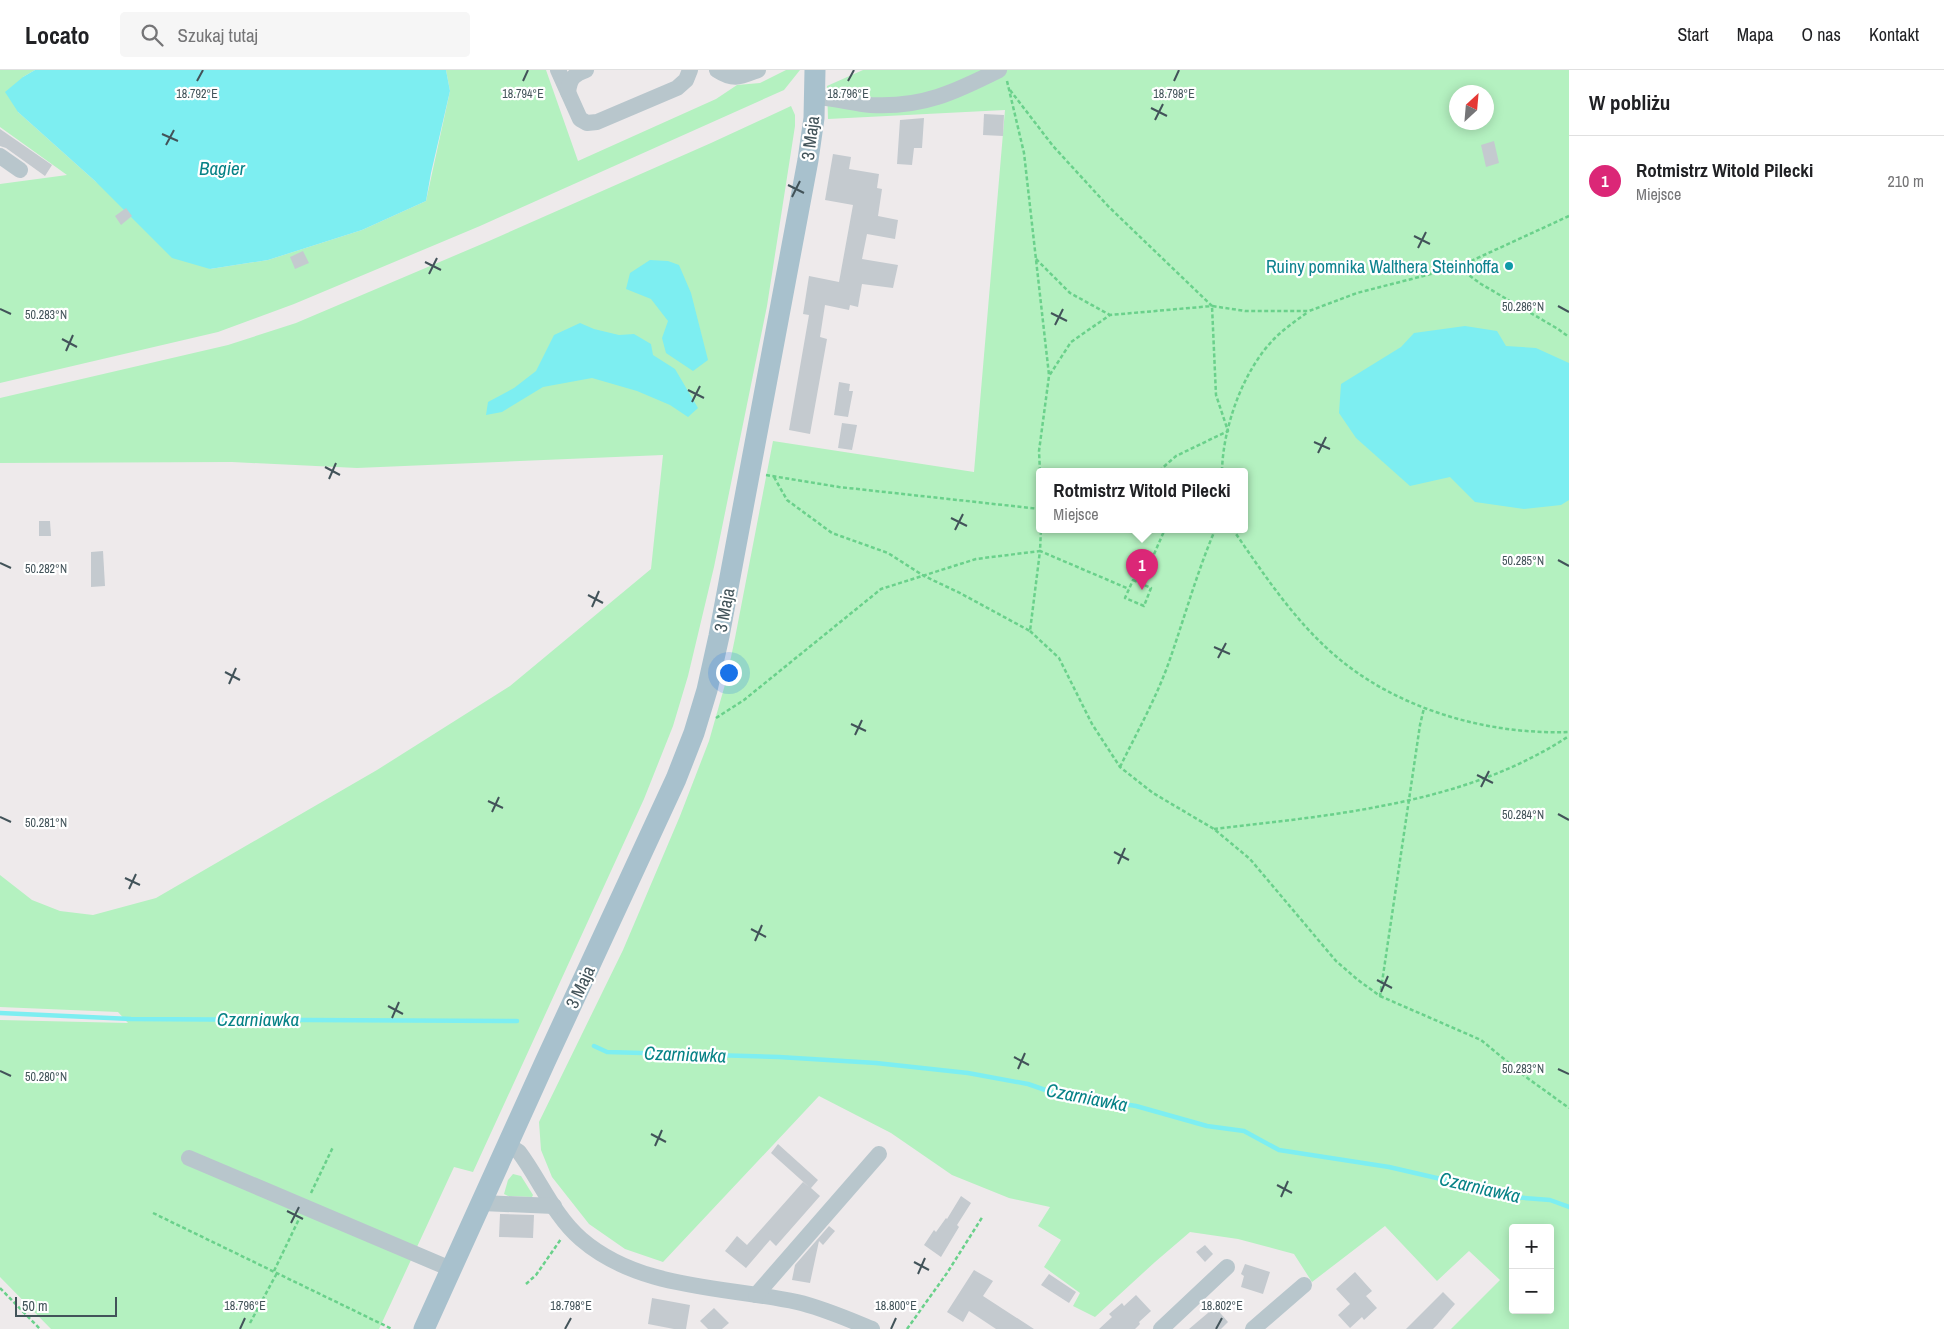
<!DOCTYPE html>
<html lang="pl">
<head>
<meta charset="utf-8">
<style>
	:root { --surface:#fff; --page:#f6f6f6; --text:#202124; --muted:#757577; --line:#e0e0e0; --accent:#db2777 }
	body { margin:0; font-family:"Archivo Narrow",sans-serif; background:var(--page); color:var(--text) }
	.controls { position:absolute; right:15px; bottom:15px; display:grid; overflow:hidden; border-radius:5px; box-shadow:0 2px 12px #0003 }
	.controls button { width:45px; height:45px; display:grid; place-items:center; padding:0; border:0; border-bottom:1px solid var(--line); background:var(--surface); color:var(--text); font:25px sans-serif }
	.compass { position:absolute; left:1449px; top:15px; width:45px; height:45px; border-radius:50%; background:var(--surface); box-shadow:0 2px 12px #0003; rotate:26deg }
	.scale { position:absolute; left:15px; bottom:12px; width:102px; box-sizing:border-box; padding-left:5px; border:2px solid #425359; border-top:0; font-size:14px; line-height:18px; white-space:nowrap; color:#425359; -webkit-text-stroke:4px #fff; paint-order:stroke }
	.you { position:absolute; left:728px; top:602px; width:18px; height:18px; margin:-12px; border:4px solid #fff; border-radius:50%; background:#1a73e8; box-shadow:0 0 0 8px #1a73e833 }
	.badge { display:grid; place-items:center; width:32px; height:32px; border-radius:50%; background:var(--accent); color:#fff; font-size:16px; font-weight:700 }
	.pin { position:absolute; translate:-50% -41px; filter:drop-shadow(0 1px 2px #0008) }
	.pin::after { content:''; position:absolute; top:26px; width:18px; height:15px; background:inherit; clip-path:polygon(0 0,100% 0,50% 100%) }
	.popup { position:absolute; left:1036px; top:398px; width:212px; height:65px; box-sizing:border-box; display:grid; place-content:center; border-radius:5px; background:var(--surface); filter:drop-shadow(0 1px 4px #0005); font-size:16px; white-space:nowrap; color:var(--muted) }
	.popup b { font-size:19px; color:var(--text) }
	.popup::after { content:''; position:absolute; left:50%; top:100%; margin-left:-10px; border:10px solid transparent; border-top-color:var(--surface) }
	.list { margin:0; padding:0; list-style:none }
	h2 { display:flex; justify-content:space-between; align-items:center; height:65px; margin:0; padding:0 20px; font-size:21px }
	h2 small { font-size:16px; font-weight:400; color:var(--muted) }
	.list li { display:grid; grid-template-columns:32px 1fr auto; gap:15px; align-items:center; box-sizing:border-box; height:90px; padding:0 20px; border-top:1px solid var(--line) }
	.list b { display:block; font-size:19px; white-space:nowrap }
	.list p { margin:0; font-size:16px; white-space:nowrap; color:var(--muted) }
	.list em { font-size:16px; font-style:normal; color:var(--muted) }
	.icon { flex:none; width:28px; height:28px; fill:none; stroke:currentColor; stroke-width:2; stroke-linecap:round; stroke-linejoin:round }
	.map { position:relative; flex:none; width:1569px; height:1259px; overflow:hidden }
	header { display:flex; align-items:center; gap:30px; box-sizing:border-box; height:70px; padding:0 25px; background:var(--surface); border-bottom:1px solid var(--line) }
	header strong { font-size:24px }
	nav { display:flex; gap:28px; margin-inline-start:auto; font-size:18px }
	.search { width:350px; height:45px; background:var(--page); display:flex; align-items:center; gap:12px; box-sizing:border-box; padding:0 18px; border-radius:5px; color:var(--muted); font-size:19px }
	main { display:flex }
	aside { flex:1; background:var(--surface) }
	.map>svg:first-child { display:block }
	.green { fill:#b4f1c0; fill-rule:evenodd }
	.water { fill:#7deef1 }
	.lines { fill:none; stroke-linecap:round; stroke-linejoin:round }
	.stream { stroke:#7deef1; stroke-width:4.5 }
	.building { fill:#c4cacf }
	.path { stroke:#6ad18b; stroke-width:2.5; stroke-dasharray:4 2.5; stroke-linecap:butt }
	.minor { stroke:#b8c6cc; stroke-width:16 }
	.major { stroke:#a8c1cd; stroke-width:21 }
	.ticks { fill:none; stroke:#425359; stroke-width:2 }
	.culture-dot { fill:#0f9aa8; stroke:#fff; stroke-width:2 }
	.labels { text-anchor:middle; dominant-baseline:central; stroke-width:4.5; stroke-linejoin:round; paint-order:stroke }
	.street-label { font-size:18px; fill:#425359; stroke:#fff }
	.culture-label { font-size:18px; fill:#0d838f; stroke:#fff; text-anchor:end }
	.water-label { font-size:19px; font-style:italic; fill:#068286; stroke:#fff }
	.ticks-label { font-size:12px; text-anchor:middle; fill:#425359; stroke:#fff; stroke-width:4.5; stroke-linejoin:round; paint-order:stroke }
</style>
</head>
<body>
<header>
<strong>Locato</strong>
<div class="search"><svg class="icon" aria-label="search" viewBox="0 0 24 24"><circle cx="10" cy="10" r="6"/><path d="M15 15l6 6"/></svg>Szukaj tutaj</div>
<nav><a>Start</a><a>Mapa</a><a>O nas</a><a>Kontakt</a></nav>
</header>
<main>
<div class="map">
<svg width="1569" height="1259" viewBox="0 0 1569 1259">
	<rect width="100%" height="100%" fill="#eeeaeb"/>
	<!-- green -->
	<g class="green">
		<polygon points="0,0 35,0 23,7 18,42 95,111 210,199 268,190 362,160 426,131 450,21 446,0 546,0 578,91 716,29 737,15 760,13 786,0 800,0 784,20 480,156 294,234 218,262 0,313 0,114 67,105 0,57"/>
		<path d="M863 0H1569V1259H1451L1500 1210 1469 1181 1437 1211 1385 1156 1312 1212 1294 1184 1238 1169 1190 1162 1155 1192 1095 1247 1073 1236 1080 1223 1044 1197 1061 1170 1038 1156 1050 1137 1009 1128 952 1105 891 1063 819 1026 663 1192 625 1179 589 1154 552 1107 541 1080 539 1052 623 880 680 746 709 671 726 611 735 568 773 371 974 402 1005 40 828 49 827 16ZM1456 22H1486V52H1456ZM1040 401H1244V459H1040ZM1513 1158H1550V1240H1513Z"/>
		<polygon points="791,36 795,45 795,56 767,236 714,497 688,606 673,656 644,729 473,1102 454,1097 379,1259 51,1259 0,1207 0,950 128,953 118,942 0,937 0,805 32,830 60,841 93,845 156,828 377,700 510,616 651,499 663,385 357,398 232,392 0,393 0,328 228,275 296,253 489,171 711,73"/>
		<polygon points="513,1104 521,1106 533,1125 532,1127 508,1126 504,1124 508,1110"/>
	</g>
	<!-- water -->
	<g class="water">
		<polygon points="35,0 446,0 450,21 431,103 426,131 362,160 268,190 210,199 172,188 95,111 18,42 5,22 23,7"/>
		<polygon points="650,190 668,191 679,195 691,223 708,290 693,301 666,283 662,268 668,251 651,229 626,219 630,203"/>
		<polygon points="580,253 594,259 619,265 634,264 651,274 653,285 675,299 698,338 688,347 670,335 637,321 592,308 543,317 502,342 486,345 488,332 514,318 536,301 554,265"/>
		<polygon points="1465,256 1497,261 1506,276 1536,278 1569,293 1569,430 1561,435 1524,439 1475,432 1450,407 1410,416 1356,368 1339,343 1341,314 1401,277 1414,263"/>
	</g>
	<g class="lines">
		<!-- stream -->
		<g class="stream">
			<polyline points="0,943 131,949 517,951"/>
			<polyline points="594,976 607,982 779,987 876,993 968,1003 1028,1014 1054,1023 1136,1036 1207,1056 1244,1061 1279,1080 1389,1097 1467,1115 1499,1126 1550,1130 1569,1137"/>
		</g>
	</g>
	<!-- building -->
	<g class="building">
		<polygon points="984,44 1004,45 1003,66 983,65"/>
		<polygon points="924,48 922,78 914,78 912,95 897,94 900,50"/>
		<polygon points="0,59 52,95 45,106 6,78 0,76"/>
		<polygon points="1494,71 1499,93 1486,97 1481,75"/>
		<polygon points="833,84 851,87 849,99 879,104 877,118 882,119 878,146 898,150 895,169 867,164 862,189 898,195 893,218 862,214 858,237 850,235 849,240 825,235 820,267 827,269 810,364 789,360 809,245 803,244 809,206 839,212 853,135 825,130"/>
		<polygon points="126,138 132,146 121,155 115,146"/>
		<polygon points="303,181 309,193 295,199 290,187"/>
		<polygon points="839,312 850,314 849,321 853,321 848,347 834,345"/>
		<polygon points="842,353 857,355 852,380 838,378"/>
		<polygon points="39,451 50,451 51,466 39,466"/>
		<polygon points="103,481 105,516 91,517 91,482"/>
		<polygon points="778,1074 818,1110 811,1118 820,1126 776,1176 770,1170 746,1198 725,1181 737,1166 747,1175 803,1112 809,1117 771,1083"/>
		<polygon points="961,1126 971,1133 957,1155 959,1157 941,1187 924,1175 934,1160 936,1162 946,1148 947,1149"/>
		<polygon points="500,1144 534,1145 533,1168 499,1167"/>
		<polygon points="829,1156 835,1161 823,1175 819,1171 810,1213 792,1210 795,1195"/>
		<polygon points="1205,1175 1213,1184 1205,1192 1196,1182"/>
		<polygon points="1245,1194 1270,1202 1263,1224 1241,1217 1244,1206 1241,1204"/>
		<polygon points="974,1200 993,1211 983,1226 1034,1259 996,1259 969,1241 963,1252 947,1242"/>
		<polygon points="1355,1202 1372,1221 1366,1226 1377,1238 1364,1250 1362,1247 1350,1258 1338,1245 1350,1234 1336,1219"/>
		<polygon points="1049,1204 1076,1222 1069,1233 1041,1215"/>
		<polygon points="1443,1222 1455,1234 1437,1255 1433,1259 1406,1259"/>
		<polygon points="1136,1225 1151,1241 1139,1252 1140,1254 1135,1259 1099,1259 1112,1247 1109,1244 1122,1233 1124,1236"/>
		<polygon points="652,1228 690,1235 686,1259 674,1259 648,1254"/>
		<polygon points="1215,1237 1228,1252 1221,1259 1189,1259"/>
		<polygon points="714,1238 729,1253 722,1259 708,1259 700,1251"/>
	</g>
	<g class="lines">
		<!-- path -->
		<g class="path">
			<polyline points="1007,11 1024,83 1049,305"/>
			<polyline points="1010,20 1053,76 1108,136 1212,236 1110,245 1071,272 1049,306 1039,381 1040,401"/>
			<polyline points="1569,146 1458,197 1481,214 1558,259 1569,267"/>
			<polyline points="1036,189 1070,223 1110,245"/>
			<polyline points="1159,401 1176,386 1228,361 1216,325 1212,236 1245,241 1309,241 1357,223 1458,197"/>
			<path d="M1222 401C1223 357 1243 300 1275 268 1285 258 1297 250 1308 242"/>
			<polyline points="766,405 839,417 1040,439"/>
			<polyline points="774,407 787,430 832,463 888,483 924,506 958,522 1030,561 1040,481 1129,519"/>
			<path d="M1212 459 1234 461C1265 506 1296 553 1338 588 1400 640 1489 665 1569 662"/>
			<polygon points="1133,510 1151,518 1144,536 1125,528"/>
			<polyline points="1141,514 1165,459"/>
			<polyline points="1030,561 1059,588 1092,654 1120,697 1153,723 1214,759 1250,789 1336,891 1358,910 1380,926 1420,655 1424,638"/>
			<polyline points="716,648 744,630 881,519 976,489 1040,481 1041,459"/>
			<path d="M1120 697C1137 662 1157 627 1170 589 1185 546 1197 502 1215 460"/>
			<path d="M1214 759C1334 745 1466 734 1569 666"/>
			<polyline points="1380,926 1481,970 1526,1007 1569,1038"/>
			<polyline points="311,1123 333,1077"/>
			<polyline points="153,1143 392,1259"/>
			<polyline points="274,1201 299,1149"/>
			<polyline points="526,1214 536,1205 561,1169"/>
			<polyline points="0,1218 40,1259"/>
			<polyline points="250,1253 277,1203"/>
			<polyline points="907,1259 947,1203 983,1146"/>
		</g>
		<!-- minor -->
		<g class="minor">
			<polyline points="558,0 580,49 587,53 597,52 677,18 686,10 690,0"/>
			<path d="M717 0C734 11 740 7 758 0"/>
			<path d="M568 22C570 8 573 5 586 0"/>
			<path d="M815 27C834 28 852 33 871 35 922 38 955 22 999 0"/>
			<polyline points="0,86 20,100"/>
			<path d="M508 1075 519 1082C540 1110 554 1146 581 1169 640 1220 724 1216 797 1232 823 1238 848 1249 872 1259"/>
			<polyline points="189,1088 451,1199"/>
			<polyline points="482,1133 554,1136"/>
			<polyline points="756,1225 879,1084"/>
			<polyline points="1161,1259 1227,1197"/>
			<polyline points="1253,1259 1304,1215"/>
		</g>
		<!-- major -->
		<polyline class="major" points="424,1259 545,992 676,709 694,663 707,620 719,566 808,90 814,48 815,0"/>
	</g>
	<!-- ticks -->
	<path class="ticks" d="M197 11 203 0M523 11 528 0M848 11 854 0M1174 11 1179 0M1151 38 1167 46M1155 50 1163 34M162 64 178 71M166 75 174 60M788 115 804 123M792 127 800 111M1414 166 1430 174M1418 178 1426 162M425 192 441 200M429 204 437 188M1558 236 1569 242M0 239 11 244M1051 243 1067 251M1055 255 1063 239M62 269 77 277M66 281 73 265M688 320 704 328M692 332 700 316M1314 372 1330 379M1318 383 1326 367M325 397 340 405M329 409 336 393M951 448 967 456M955 460 963 444M1558 490 1569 496M0 493 11 498M588 525 603 533M592 537 599 521M1214 577 1230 584M1218 588 1226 573M225 602 240 610M229 614 236 598M851 654 866 661M855 665 862 650M1477 705 1493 713M1481 717 1489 701M488 731 503 738M492 742 499 727M1558 744 1569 750M0 747 11 752M1114 782 1129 790M1118 794 1125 778M125 808 140 815M129 819 136 804M751 859 766 867M755 871 762 855M1377 910 1392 918M1381 922 1388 906M388 936 403 944M392 948 399 932M1014 987 1029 995M1018 999 1025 983M1558 999 1569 1004M0 1001 11 1006M651 1064 666 1072M655 1076 662 1060M1277 1115 1292 1123M1281 1127 1288 1111M287 1141 303 1149M291 1153 299 1137M914 1192 929 1200M918 1204 925 1188M240 1259 245 1248M565 1259 571 1248M891 1259 896 1248M1216 1259 1222 1248"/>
	<!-- markers -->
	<circle class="culture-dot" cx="1509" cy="196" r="5"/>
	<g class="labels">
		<!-- street labels -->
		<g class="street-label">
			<text transform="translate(810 68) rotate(-83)">3 Maja</text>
			<text transform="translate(724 540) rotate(-79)">3 Maja</text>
			<text transform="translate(580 917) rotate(-65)">3 Maja</text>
		</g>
		<!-- culture labels -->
		<g class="culture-label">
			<text x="1499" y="196">Ruiny pomnika Walthera Steinhoffa</text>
		</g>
		<!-- water labels -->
		<g class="water-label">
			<text x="222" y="98">Bagier</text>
			<text x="258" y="949">Czarniawka</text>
			<text transform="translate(685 984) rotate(2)">Czarniawka</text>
			<text transform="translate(1087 1027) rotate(11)">Czarniawka</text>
			<text transform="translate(1480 1117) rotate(13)">Czarniawka</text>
		</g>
	</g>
	<g class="ticks-label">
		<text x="523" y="28">18.794°E</text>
		<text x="848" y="28">18.796°E</text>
		<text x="1174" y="28">18.798°E</text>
		<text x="197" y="28">18.792°E</text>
		<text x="1523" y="241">50.286°N</text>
		<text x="46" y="249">50.283°N</text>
		<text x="1523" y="495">50.285°N</text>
		<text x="46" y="503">50.282°N</text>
		<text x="1523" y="749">50.284°N</text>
		<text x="46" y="757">50.281°N</text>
		<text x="1523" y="1003">50.283°N</text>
		<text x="46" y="1011">50.280°N</text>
		<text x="245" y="1240">18.796°E</text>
		<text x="571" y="1240">18.798°E</text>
		<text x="896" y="1240">18.800°E</text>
		<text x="1222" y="1240">18.802°E</text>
	</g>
</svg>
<div class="controls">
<button>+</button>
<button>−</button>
</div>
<svg class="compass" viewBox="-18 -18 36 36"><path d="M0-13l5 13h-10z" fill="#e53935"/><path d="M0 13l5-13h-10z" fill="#757577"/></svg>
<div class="scale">50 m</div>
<div class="you"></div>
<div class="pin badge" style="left:1142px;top:520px">1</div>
<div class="popup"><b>Rotmistrz Witold Pilecki</b>Miejsce</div>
</div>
<aside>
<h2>W pobliżu<small></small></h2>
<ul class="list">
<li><span class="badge">1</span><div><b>Rotmistrz Witold Pilecki</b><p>Miejsce</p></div><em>210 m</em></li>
</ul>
</aside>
</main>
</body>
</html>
